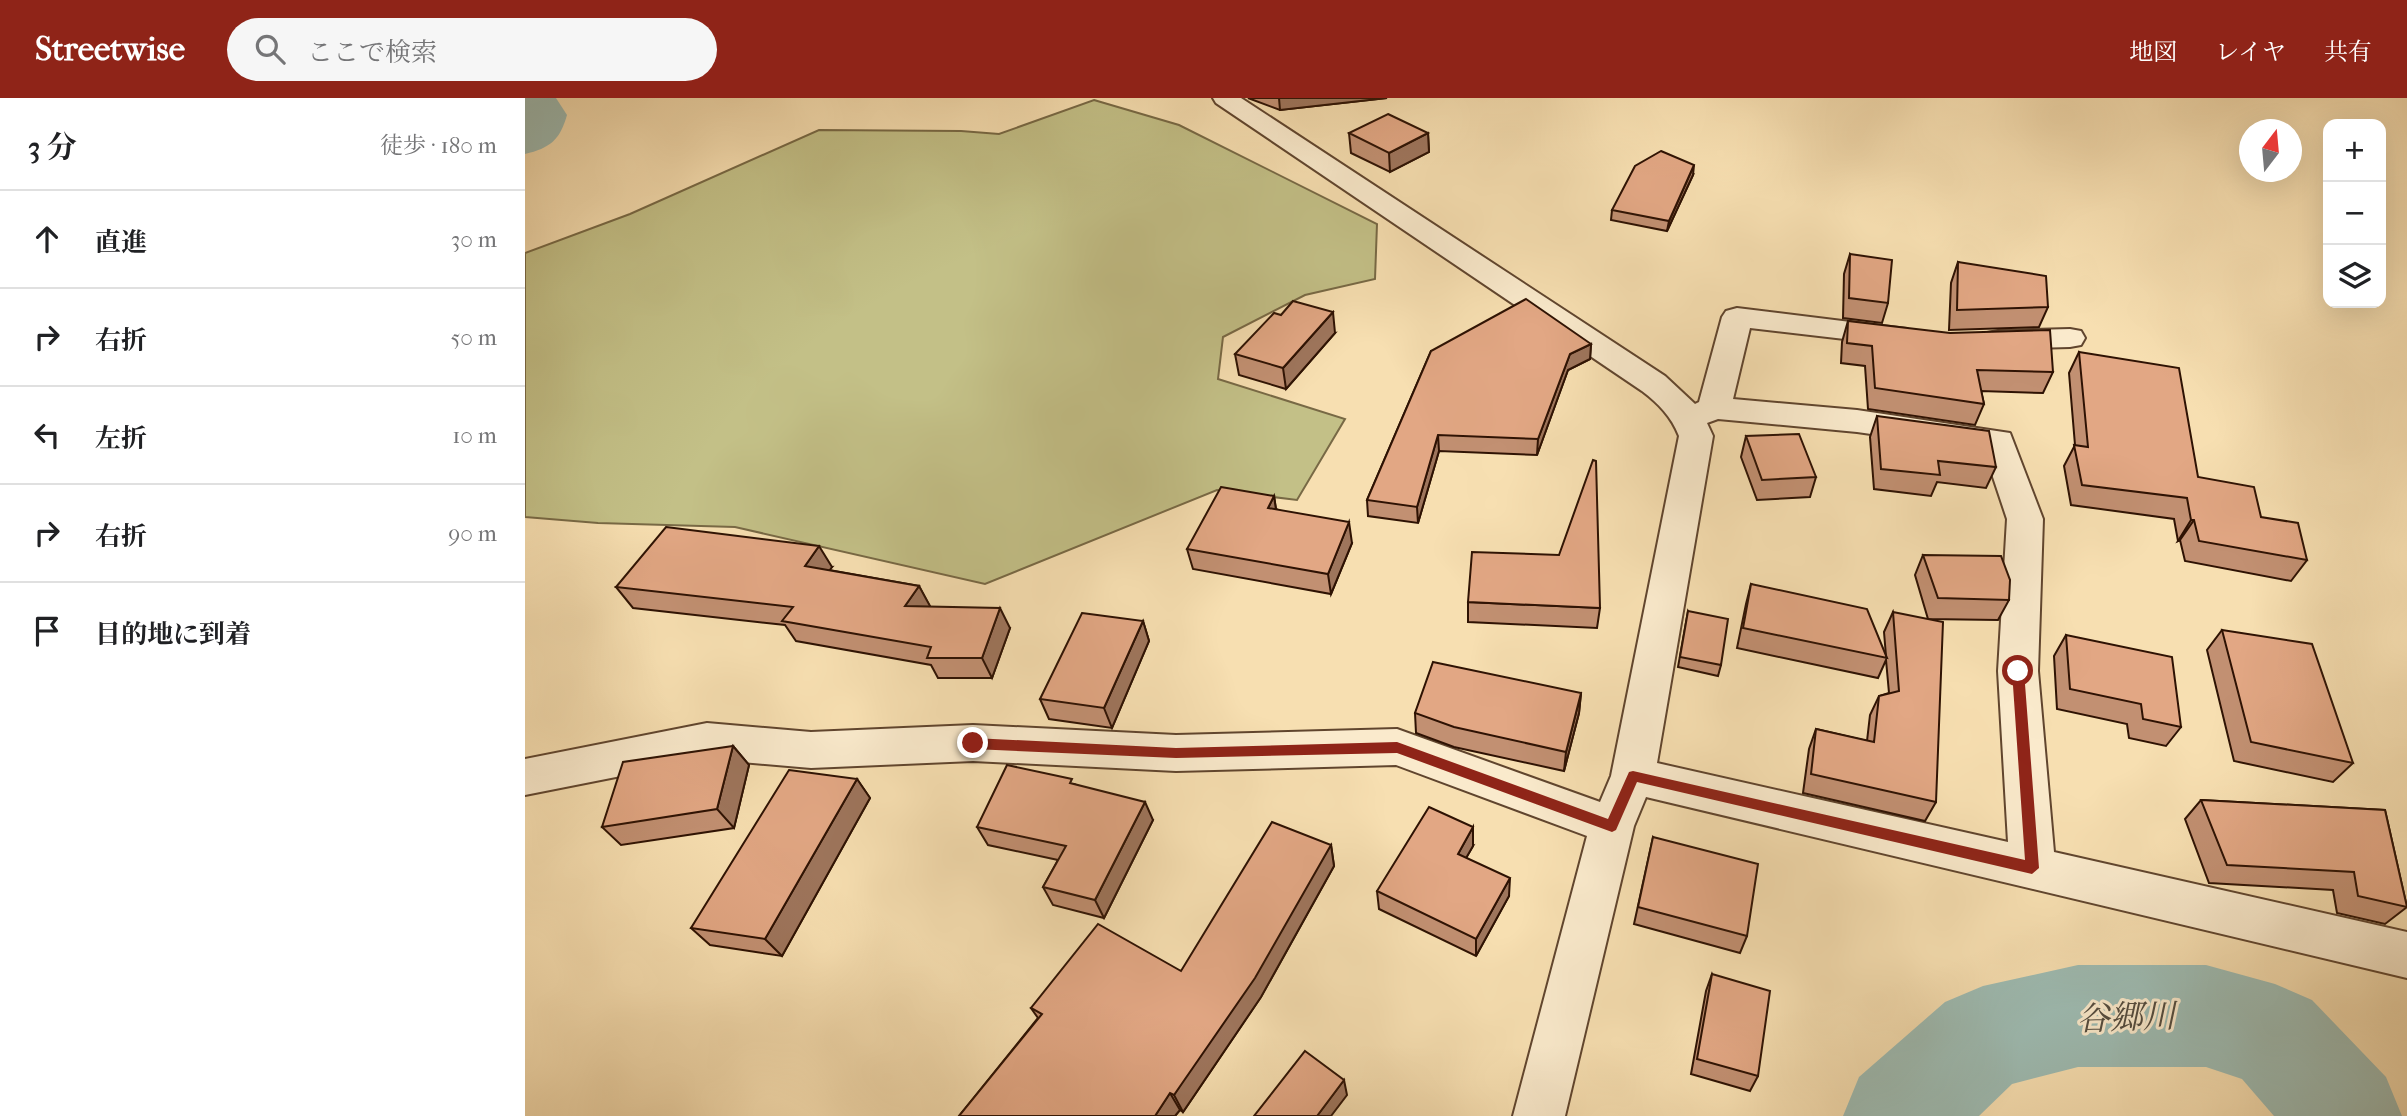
<!DOCTYPE html>
<html lang="ja">
<head>
<meta charset="utf-8">
<style>
	:root { --surface:#fff; --page:#f6f6f6; --text:#202124; --muted:#757577; --line:#e0e0e0; --accent:#8f2418 }
	body { margin:0; font-family:"IM FELL French Canon","Noto Serif JP",serif; background:var(--page); color:var(--text) }
	.controls { position:absolute; right:21px; top:21px; display:grid; overflow:hidden; border-radius:14px; box-shadow:0 7px 28px #0002 }
	.controls button { width:63px; height:63px; display:grid; place-items:center; padding:0; border:0; border-bottom:2px solid var(--line); background:var(--surface); color:var(--text); font:35px sans-serif }
	.compass { position:absolute; left:1714px; top:21px; width:63px; height:63px; border-radius:50%; background:var(--surface); box-shadow:0 7px 28px #0002; rotate:16deg }
	.stop { position:absolute; width:21px; height:21px; margin:-16px; border:5px solid #8f2418; border-radius:50%; background:#fff }
	.stop.end { background:#8f2418; border-color:#fff; box-shadow:0 2px 7px #0008 }
	.list { margin:0; padding:0; list-style:none }
	h2 { display:flex; justify-content:space-between; align-items:center; height:91px; margin:0; padding:0 28px; font-size:30px }
	h2 small { font-size:23px; font-weight:400; color:var(--muted) }
	.list li { display:grid; grid-template-columns:46px 1fr auto; gap:21px; align-items:center; box-sizing:border-box; height:98px; padding:0 28px; border-top:2px solid var(--line) }
	.list b { display:block; font-size:26px; white-space:nowrap }
	.list em { font-size:23px; font-style:normal; color:var(--muted) }
	.icon { flex:none; width:38px; height:38px; fill:none; stroke:currentColor; stroke-width:2; stroke-linecap:round; stroke-linejoin:round }
	.map { position:relative; flex:none; width:1882px; height:1018px; overflow:hidden }
	header { display:flex; align-items:center; gap:42px; box-sizing:border-box; height:98px; padding:0 35px; background:var(--accent); color:#fff }
	header strong { font-size:33px }
	nav { display:flex; gap:38px; margin-inline-start:auto; font-size:24px }
	.search { width:490px; height:63px; background:var(--page); display:flex; align-items:center; gap:18px; box-sizing:border-box; padding:0 24px; border-radius:38px; color:var(--muted); font-size:26px }
	main { display:flex }
	aside { flex:1; background:var(--surface) }
	.map>svg:first-child { display:block }
	.green { fill:#c3c087; stroke:#786945; stroke-width:2 }
	.lines { fill:none; stroke-linecap:round; stroke-linejoin:round }
	.river { fill:#9ebcb3; fill-rule:evenodd }
	.street-casing { stroke:#60452e; stroke-width:4 }
	.street { fill:#faeacc; fill-rule:evenodd }
	.wall { fill:#c29072; stroke:#2e1203; stroke-width:2 }
	.shaded-wall { fill:#9e755c; stroke:#2e1203; stroke-width:2 }
	.building { fill:#e2a784; stroke:#2e1203; stroke-width:2 }
	.route { fill:#8f2418 }
	.labels { text-anchor:middle; dominant-baseline:central; stroke-width:6; stroke-linejoin:round; paint-order:stroke }
	.near-water-label { font-size:33px; font-style:italic; fill:#554e41; stroke:#faeacc }
</style>
</head>
<body>
<header>
<strong>Streetwise</strong>
<div class="search"><svg class="icon" aria-label="search" viewBox="0 0 24 24"><circle cx="10" cy="10" r="6"/><path d="M15 15l6 6"/></svg>ここで検索</div>
<nav><a>地図</a><a>レイヤ</a><a>共有</a></nav>
</header>
<main>
<aside>
<h2>3 分<small>徒歩 · 180 m</small></h2>
<ul class="list">
<li><svg class="icon" aria-label="ahead" viewBox="0 0 24 24"><path d="M12 20V5M6 11l6-6 6 6"/></svg><div><b>直進</b></div><em>30 m</em></li>
<li><svg class="icon" aria-label="right" viewBox="0 0 24 24"><path d="M7 20v-9h11M14 6l5 5-5 5"/></svg><div><b>右折</b></div><em>50 m</em></li>
<li><svg class="icon" aria-label="left" viewBox="0 0 24 24"><path d="M17 20v-9H6M10 6l-5 5 5 5"/></svg><div><b>左折</b></div><em>10 m</em></li>
<li><svg class="icon" aria-label="right" viewBox="0 0 24 24"><path d="M7 20v-9h11M14 6l5 5-5 5"/></svg><div><b>右折</b></div><em>90 m</em></li>
<li><svg class="icon" aria-label="arrive" viewBox="0 0 24 24"><path d="M6 21V4h12l-3 4 3 4H6"/></svg><div><b>目的地に到着</b></div></li>
</ul>
</aside>
<div class="map">
<svg width="1882" height="1018" viewBox="0 0 1882 1018">
	<rect width="100%" height="100%" fill="#f7dfb1"/>
	<filter id="stains"><feTurbulence type="fractalNoise" baseFrequency=".00286" numOctaves="4"/><feColorMatrix values="0 0 0 0 .2 0 0 0 0 .09 0 0 0 0 .02 0 0 0 .5 -.17"/></filter>
	<radialGradient id="worn" r=".72"><stop offset=".6" stop-color="#630" stop-opacity="0"/><stop offset="1" stop-color="#630" stop-opacity=".3"/></radialGradient>
	<!-- green -->
	<polygon class="green" points="569,2 654,27 852,126 850,181 780,197 698,239 693,281 820,321 772,402 692,392 460,486 210,429 73,425 0,419 0,155 105,116 294,32 436,33 474,36"/>
	<g class="lines">
		<!-- river -->
		<g class="river">
			<path d="M0 0H31L42 17C35 42 25 50 0 56Z"/>
			<polygon points="1553,867 1681,867 1750,886 1787,902 1861,979 1877,1018 1749,1018 1717,981 1681,969 1553,969 1487,986 1454,1018 1318,1018 1334,979 1420,904 1458,888"/>
		</g>
		<defs>
			<g id="street">
				<path d="M688 0H716L1140 278 1170 306 1174 304 1197 219 1201 213 1212 210 1382 231 1386 238 1382 245 1371 247 1225 230 1208 301 1332 312 1485 335 1518 421 1513 573 1529 754 1882 834V880L1121 699 1109 728 1040 1018H988L1062 738 871 667 651 673 448 663 286 670 182 661 0 697V661L182 625 286 634 448 627 651 637 872 631 1075 704 1086 678 1154 338C1146 318 1134 306 1117 293L691 5ZM1193 321 1332 334 1459 352 1482 421 1473 573 1483 744 1132 665 1188 338 1182 325Z"/>
				<polygon points="1545,231 1556,233 1560,240 1556,247 1545,249 1473,251 1462,249 1458,242 1462,235 1473,233"/>
			</g>
		</defs>
		<!-- street casing -->
		<use href="#street" class="street-casing"/>
		<!-- street -->
		<use href="#street" class="street"/>
	</g>
	<!-- wall -->
	<g class="wall">
		<polygon points="723,0 862,0 755,12"/>
		<polygon points="824,35 903,35 904,54 865,74 826,55"/>
		<polygon points="1168,77 1142,133 1086,122 1087,112"/>
		<polygon points="1325,156 1363,205 1357,225 1318,220 1319,176"/>
		<polygon points="1433,164 1523,209 1514,229 1424,232 1426,185"/>
		<polygon points="1323,223 1528,274 1518,295 1456,293 1459,306 1450,327 1343,311 1340,268 1316,265 1317,244"/>
		<polygon points="810,235 761,291 714,277 710,256"/>
		<polygon points="1066,246 1065,261 1043,272 1012,357 914,353 893,425 843,418 842,402 906,253"/>
		<polygon points="1554,254 1673,379 1736,419 1782,462 1766,483 1660,463 1655,442 1653,443 1649,421 1546,407 1539,368 1550,347 1544,275"/>
		<polygon points="1352,318 1471,369 1461,390 1412,384 1406,398 1349,391 1345,339"/>
		<polygon points="1221,338 1291,379 1285,399 1232,402 1216,359"/>
		<polygon points="749,398 751,411 827,445 806,496 668,471 662,451"/>
		<polygon points="1398,457 1484,502 1473,522 1403,521 1390,477"/>
		<polygon points="307,469 304,472 394,488 405,509 485,530 467,580 413,580 406,567 271,543 260,527 108,510 91,489"/>
		<polygon points="1226,486 1361,558 1359,534 1368,514 1411,704 1400,723 1278,695 1284,651 1291,631 1342,643 1345,617 1354,598 1364,595 1361,562 1353,580 1212,550 1221,506"/>
		<polygon points="943,504 1075,510 1072,530 943,524"/>
		<polygon points="1163,513 1196,567 1193,578 1153,569"/>
		<polygon points="618,523 624,543 587,630 524,621 515,601"/>
		<polygon points="1697,532 1828,665 1808,684 1709,663 1682,552"/>
		<polygon points="1541,537 1656,629 1641,648 1604,640 1602,626 1532,611 1529,558"/>
		<polygon points="1056,595 1054,615 1039,673 929,649 891,635 890,615"/>
		<polygon points="208,648 224,667 209,730 96,747 77,729"/>
		<polygon points="332,681 345,700 257,858 185,847 166,830"/>
		<polygon points="549,686 628,722 579,820 528,807 518,789 533,762 463,747 452,729"/>
		<polygon points="1676,702 1860,712 1882,809 1860,826 1812,815 1808,792 1684,785 1660,721"/>
		<polygon points="1128,739 1222,838 1215,855 1109,826"/>
		<polygon points="806,747 809,768 736,899 658,1014 655,1012 650,1018 434,1018 513,920 506,910 656,873"/>
		<polygon points="948,748 941,760 984,798 951,858 854,811 852,793"/>
		<polygon points="1187,876 1233,978 1225,993 1166,976 1181,893"/>
	</g>
	<!-- shaded-wall -->
	<g class="shaded-wall">
		<polygon points="754,0 862,0 755,12"/>
		<polygon points="903,35 904,54 865,74 864,55"/>
		<polygon points="1169,67 1168,77 1142,133 1144,123"/>
		<polygon points="808,214 810,235 761,291 758,270"/>
		<polygon points="1066,246 1065,261 1043,272 1012,357 1013,341 1045,256"/>
		<polygon points="913,337 914,353 893,425 892,409"/>
		<polygon points="749,398 752,419 743,410"/>
		<polygon points="1666,422 1669,422 1655,442 1653,443"/>
		<polygon points="824,424 827,445 806,496 803,476"/>
		<polygon points="294,448 307,469 293,488 280,468"/>
		<polygon points="394,488 405,508 391,529 380,508"/>
		<polygon points="475,510 485,530 467,580 457,560"/>
		<polygon points="618,523 624,543 587,630 579,610"/>
		<polygon points="1056,595 1054,615 1039,673 1041,654"/>
		<polygon points="208,648 224,667 209,730 192,711"/>
		<polygon points="332,681 345,700 257,858 240,841"/>
		<polygon points="620,704 628,722 579,820 570,802"/>
		<polygon points="948,729 948,748 933,774 933,756"/>
		<polygon points="806,747 809,768 736,899 658,1014 649,997"/>
		<polygon points="985,780 984,798 951,858 951,841"/>
		<polygon points="819,982 822,997 806,1018 792,1018"/>
		<polygon points="645,995 655,1012 650,1018 630,1018"/>
	</g>
	<!-- building -->
	<g class="building">
		<polygon points="863,16 903,35 864,55 824,35"/>
		<polygon points="1136,53 1169,67 1144,123 1087,112 1110,68"/>
		<polygon points="1325,156 1367,162 1363,205 1324,200"/>
		<polygon points="1433,164 1521,178 1523,209 1432,212"/>
		<polygon points="1001,201 1066,246 1045,256 1013,341 913,337 892,409 842,402 906,253"/>
		<polygon points="768,203 808,214 758,270 710,256 749,215 756,217"/>
		<polygon points="1323,223 1425,235 1525,232 1528,274 1452,272 1459,306 1350,290 1347,248 1322,245"/>
		<polygon points="1554,254 1654,270 1673,379 1729,389 1736,419 1773,425 1782,462 1674,443 1669,422 1666,422 1662,400 1557,387 1549,347 1563,349"/>
		<polygon points="1352,318 1464,333 1471,369 1413,363 1415,377 1356,371"/>
		<polygon points="1274,336 1291,379 1237,382 1221,338"/>
		<polygon points="1068,362 1071,363 1075,510 943,504 947,454 1034,457"/>
		<polygon points="696,389 749,398 743,410 824,424 803,476 662,451"/>
		<polygon points="141,429 294,448 280,468 394,488 380,508 475,510 457,560 402,560 406,549 257,523 268,509 91,489"/>
		<polygon points="1398,457 1476,458 1485,482 1484,502 1413,500"/>
		<polygon points="1226,486 1342,511 1362,560 1218,530"/>
		<polygon points="1163,513 1203,521 1196,567 1155,559"/>
		<polygon points="1368,514 1418,524 1411,704 1286,676 1291,631 1349,644 1354,598 1374,593"/>
		<polygon points="557,515 618,523 579,610 515,601"/>
		<polygon points="1697,532 1787,546 1828,665 1726,644"/>
		<polygon points="1541,537 1647,559 1656,629 1618,621 1616,606 1545,591"/>
		<polygon points="908,564 1056,595 1041,654 929,629 890,615"/>
		<polygon points="208,648 192,711 77,729 98,664"/>
		<polygon points="482,667 547,681 545,685 620,704 570,802 518,789 541,748 452,729"/>
		<polygon points="264,672 332,681 240,841 166,830"/>
		<polygon points="1676,702 1860,712 1882,809 1833,798 1829,774 1702,767"/>
		<polygon points="904,709 948,729 933,756 985,780 951,841 852,793"/>
		<polygon points="747,724 806,747 730,880 649,997 645,995 630,1018 434,1018 517,916 506,910 573,826 656,873"/>
		<polygon points="1128,739 1233,766 1222,838 1113,809"/>
		<polygon points="1187,876 1245,893 1233,978 1172,961"/>
		<polygon points="780,953 819,982 792,1018 729,1018"/>
	</g>
	<!-- route -->
	<polygon class="route" points="1493,569 1499,573 1514,770 1507,776 1112,684 1091,732 1087,734 872,655 651,660 448,651 441,645 448,640 651,650 872,644 1083,721 1104,674 1108,673 1500,762 1487,573"/>
	<g class="labels">
		<!-- near-water labels -->
		<g class="near-water-label">
			<text transform="translate(1601 920) rotate(-2)">谷郷川</text>
		</g>
	</g>
	<rect width="100%" height="100%" filter="url(#stains)"/>
	<rect width="100%" height="100%" fill="url(#worn)"/>
</svg>
<div class="controls">
<button>+</button>
<button>−</button>
<button><svg class="icon" aria-label="layers" viewBox="0 0 24 24"><path d="M12 4l9 5-9 5-9-5zM3 14l9 5 9-5"/></svg></button>
</div>
<svg class="compass" viewBox="-18 -18 36 36"><path d="M0-13l5 13h-10z" fill="#e53935"/><path d="M0 13l5-13h-10z" fill="#757577"/></svg>
<div class="stop" style="left:1493px;top:573px"></div>
<div class="stop end" style="left:448px;top:645px"></div>
</div>
</main>
</body>
</html>
